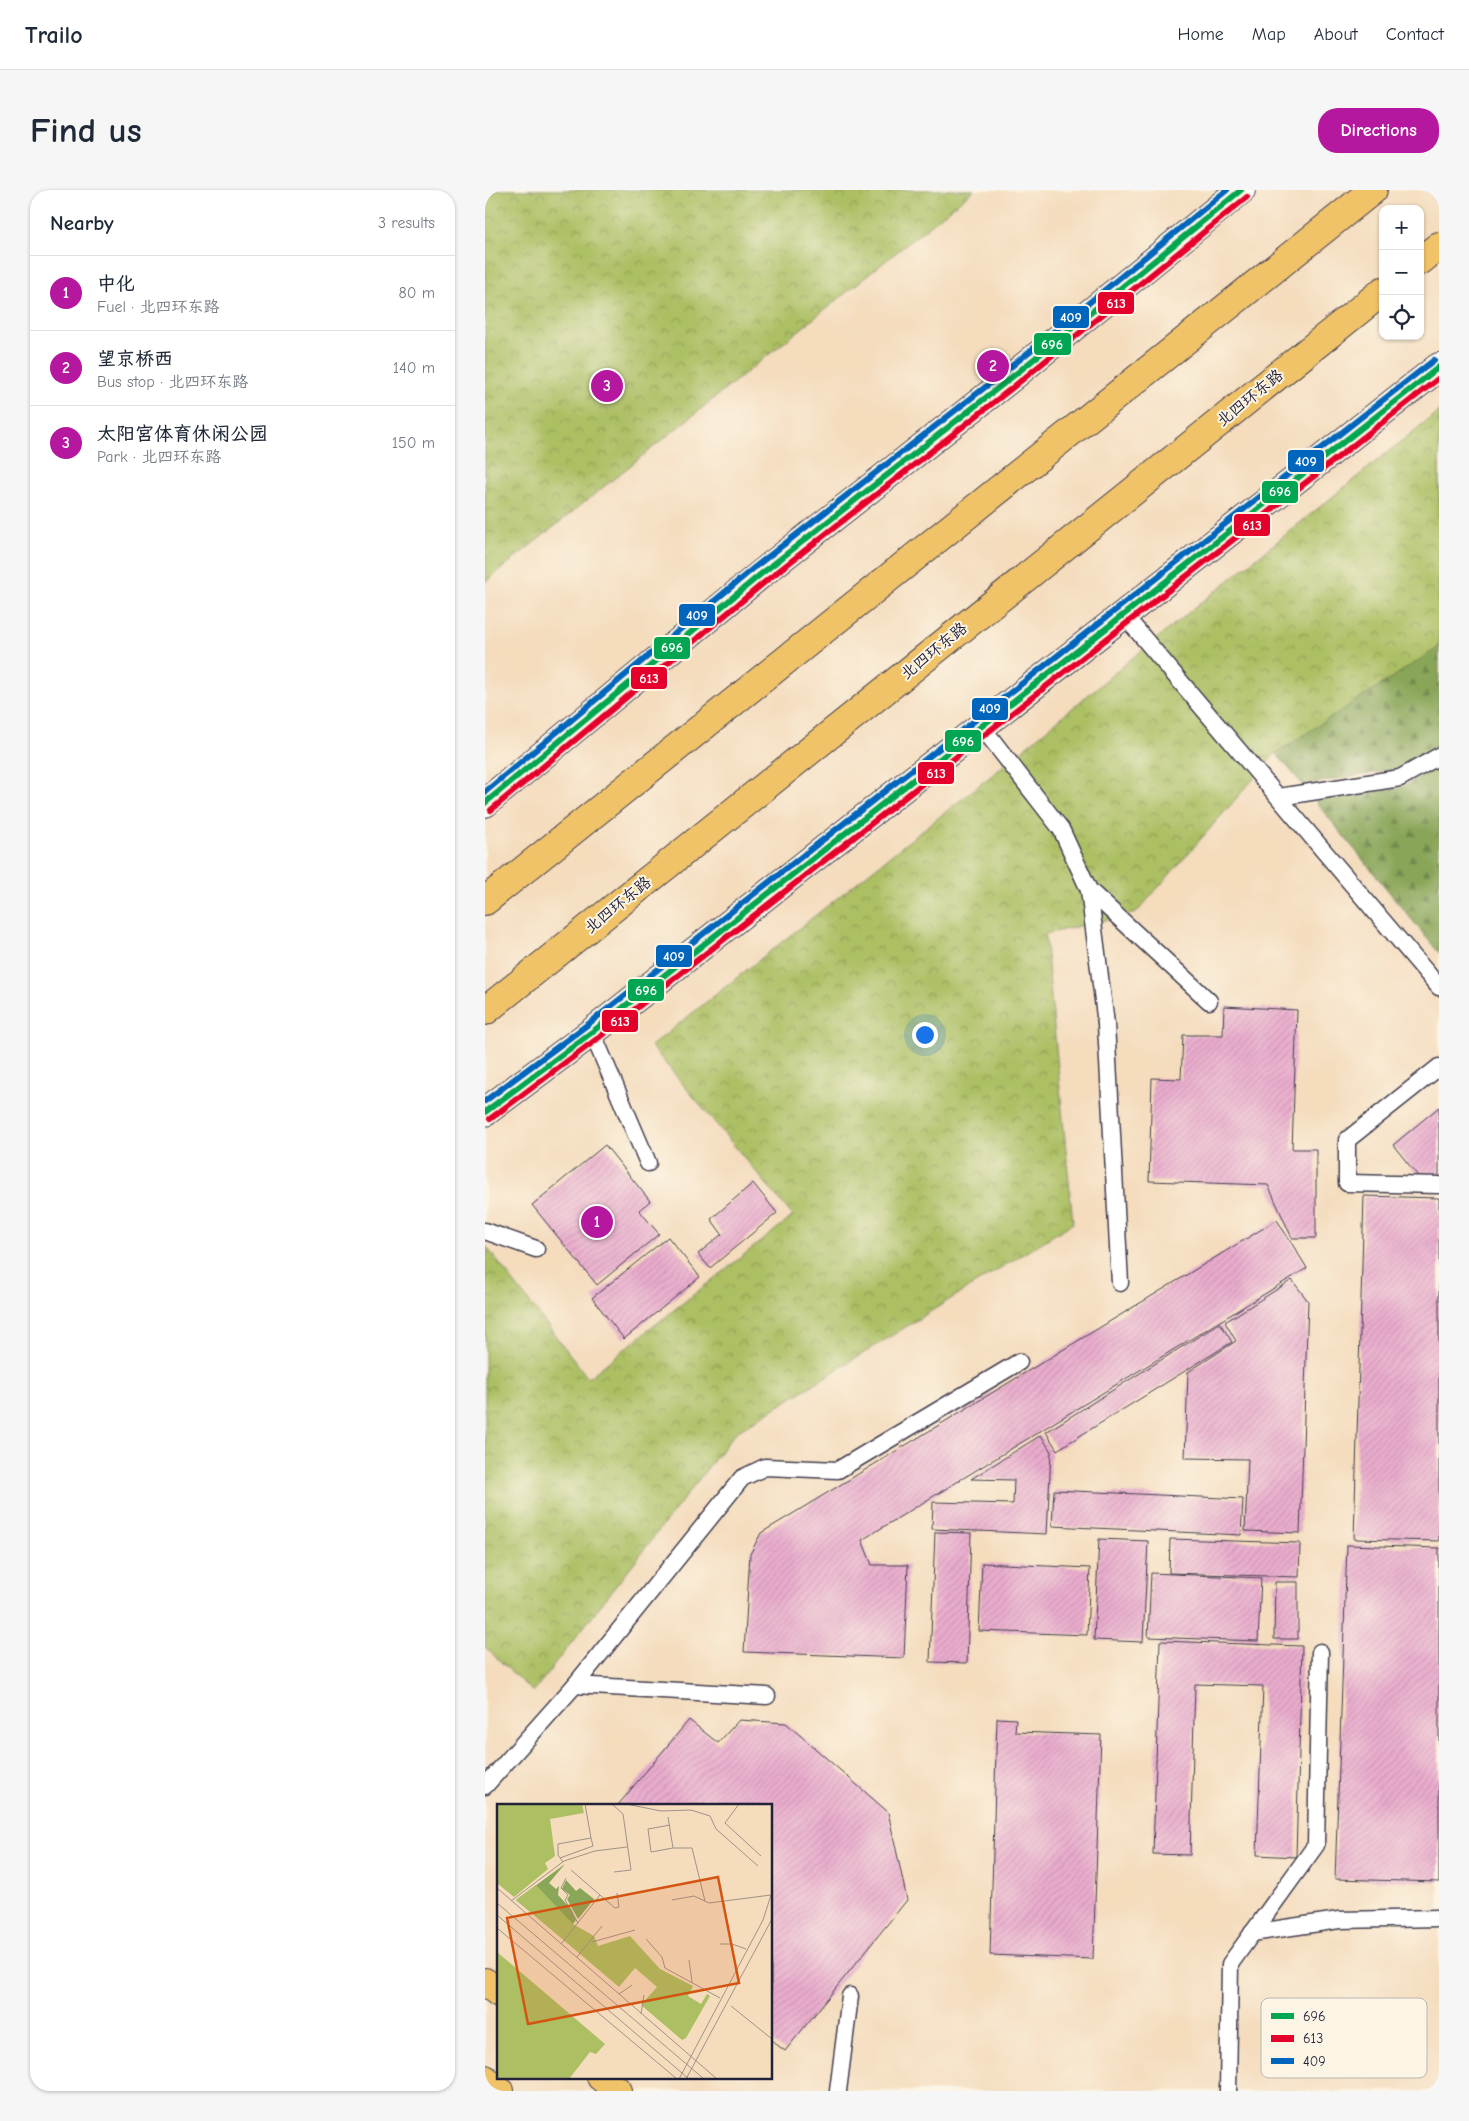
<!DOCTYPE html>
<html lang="en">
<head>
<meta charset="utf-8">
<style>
	:root { --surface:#fff; --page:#f6f6f7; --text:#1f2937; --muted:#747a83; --line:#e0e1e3; --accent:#b5179e }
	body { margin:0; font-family:"Comic Neue","LXGW WenKai TC",sans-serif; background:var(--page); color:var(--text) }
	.controls { position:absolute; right:15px; top:15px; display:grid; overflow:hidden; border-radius:10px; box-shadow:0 1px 4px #0004 }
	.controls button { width:45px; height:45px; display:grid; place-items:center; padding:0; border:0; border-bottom:1px solid var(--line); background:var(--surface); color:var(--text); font:25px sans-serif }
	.you { position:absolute; left:439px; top:844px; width:18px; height:18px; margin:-12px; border:4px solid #fff; border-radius:50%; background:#1a73e8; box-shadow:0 0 0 8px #1a73e833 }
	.badge { display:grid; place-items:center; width:32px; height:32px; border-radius:50%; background:var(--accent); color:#fff; font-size:16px; font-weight:700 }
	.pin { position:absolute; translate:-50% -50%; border:2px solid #fff; box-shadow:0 1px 5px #0006 }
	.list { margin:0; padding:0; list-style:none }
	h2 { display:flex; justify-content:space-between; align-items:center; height:65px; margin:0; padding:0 20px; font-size:21px }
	h2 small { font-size:16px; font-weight:400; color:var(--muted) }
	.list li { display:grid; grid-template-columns:32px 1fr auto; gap:15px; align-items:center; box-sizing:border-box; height:75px; padding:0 20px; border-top:1px solid var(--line) }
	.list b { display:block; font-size:19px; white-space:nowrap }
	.list p { margin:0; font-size:16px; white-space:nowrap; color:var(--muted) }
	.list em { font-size:16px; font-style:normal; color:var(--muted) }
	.icon { flex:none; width:28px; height:28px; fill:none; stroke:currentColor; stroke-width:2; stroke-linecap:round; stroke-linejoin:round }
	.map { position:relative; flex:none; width:954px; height:1901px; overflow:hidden; border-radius:20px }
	header { display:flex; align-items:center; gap:30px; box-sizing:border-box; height:70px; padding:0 25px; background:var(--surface); border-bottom:1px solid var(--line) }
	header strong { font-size:24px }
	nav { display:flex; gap:28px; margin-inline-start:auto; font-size:18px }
	.intro { display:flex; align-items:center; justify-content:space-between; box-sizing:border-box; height:120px; padding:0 30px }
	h1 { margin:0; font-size:35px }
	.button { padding:12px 22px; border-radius:20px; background:var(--accent); color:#fff; font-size:18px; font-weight:700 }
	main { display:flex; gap:30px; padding:0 30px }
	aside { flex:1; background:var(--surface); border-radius:20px; box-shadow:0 1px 4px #0004 }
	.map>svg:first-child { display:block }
	.forest { fill:url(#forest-firs); stroke:#56644a }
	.park { fill:url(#park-crowns); stroke:#67704f }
	.building { fill:url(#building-hatch) }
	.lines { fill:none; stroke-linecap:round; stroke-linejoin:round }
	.service-casing { stroke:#423e4e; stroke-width:19 }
	.tertiary-casing { stroke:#423e4e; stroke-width:30 }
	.primary-casing { stroke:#423e4e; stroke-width:30 }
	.trunk-casing { stroke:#423e4e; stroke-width:30 }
	.service { stroke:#fff; stroke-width:16 }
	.tertiary { stroke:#fff; stroke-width:28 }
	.primary { stroke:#f1c369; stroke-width:28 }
	.trunk { stroke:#f1c369; stroke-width:28 }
	.bus-1-casing { stroke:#fcf5e5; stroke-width:10 }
	.bus-2-casing { stroke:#fcf5e5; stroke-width:10 }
	.bus-3-casing { stroke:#fcf5e5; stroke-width:10 }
	.bus-1 { stroke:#00a651; stroke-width:6 }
	.bus-2 { stroke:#e4002b; stroke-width:6 }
	.bus-3 { stroke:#0065bd; stroke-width:6 }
	.labels { text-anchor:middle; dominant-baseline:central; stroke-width:4; stroke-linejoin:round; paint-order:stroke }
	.street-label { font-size:16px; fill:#22223b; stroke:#fcf5e5 }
	.inset-road { fill:none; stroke:#a09289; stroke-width:1 }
	.view { fill:#d45411; fill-opacity:0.15; stroke:#d45411; stroke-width:2.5 }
	.inset-edge { fill:none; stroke:#22223b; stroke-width:2.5 }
	.key { fill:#fcf5e5; stroke:#bbb6b2; stroke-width:1 }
	.key-label { font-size:14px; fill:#22223b }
	.line-badge { stroke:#fcf5e5; stroke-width:2 }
	.badge-label { font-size:14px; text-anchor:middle; font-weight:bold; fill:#fff }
</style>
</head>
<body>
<header>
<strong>Trailo</strong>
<nav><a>Home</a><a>Map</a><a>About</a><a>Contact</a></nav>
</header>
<div class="intro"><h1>Find us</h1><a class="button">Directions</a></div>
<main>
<aside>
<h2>Nearby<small>3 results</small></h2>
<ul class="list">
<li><span class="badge">1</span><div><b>中化</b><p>Fuel · 北四环东路</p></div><em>80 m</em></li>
<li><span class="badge">2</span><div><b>望京桥西</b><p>Bus stop · 北四环东路</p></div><em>140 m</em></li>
<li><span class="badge">3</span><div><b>太阳宫体育休闲公园</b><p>Park · 北四环东路</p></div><em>150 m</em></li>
</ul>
</aside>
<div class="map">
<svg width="954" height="1901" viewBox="0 0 954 1901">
	<defs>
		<pattern id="forest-firs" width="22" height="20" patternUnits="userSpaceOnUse" patternTransform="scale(1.25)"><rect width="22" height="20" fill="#89a659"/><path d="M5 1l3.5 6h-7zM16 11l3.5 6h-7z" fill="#70874b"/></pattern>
		<pattern id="park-crowns" width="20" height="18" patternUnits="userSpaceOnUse" patternTransform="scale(1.25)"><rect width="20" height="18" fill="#acbf63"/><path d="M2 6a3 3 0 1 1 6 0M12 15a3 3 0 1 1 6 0" fill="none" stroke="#8c9b53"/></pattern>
		<pattern id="building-hatch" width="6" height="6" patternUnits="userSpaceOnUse" patternTransform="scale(1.25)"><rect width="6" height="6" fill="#eaaccd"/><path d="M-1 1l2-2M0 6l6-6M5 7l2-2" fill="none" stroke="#c894b1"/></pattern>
	</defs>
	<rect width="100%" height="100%" fill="#fcf5e5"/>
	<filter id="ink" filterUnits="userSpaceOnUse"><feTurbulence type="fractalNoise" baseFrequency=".02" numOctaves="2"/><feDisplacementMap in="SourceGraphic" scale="10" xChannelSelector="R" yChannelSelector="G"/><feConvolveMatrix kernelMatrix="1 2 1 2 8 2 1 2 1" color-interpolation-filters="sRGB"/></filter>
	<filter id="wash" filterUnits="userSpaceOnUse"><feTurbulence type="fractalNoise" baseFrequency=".0096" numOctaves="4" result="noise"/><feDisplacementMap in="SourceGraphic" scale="20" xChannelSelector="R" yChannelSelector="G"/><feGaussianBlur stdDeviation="1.12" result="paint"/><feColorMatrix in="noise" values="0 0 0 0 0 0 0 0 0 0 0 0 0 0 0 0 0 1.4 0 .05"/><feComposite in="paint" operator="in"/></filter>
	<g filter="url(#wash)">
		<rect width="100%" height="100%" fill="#f4dcbd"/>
		<!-- forest -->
		<g class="forest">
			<polygon points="954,221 954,555 918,578 818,595 685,438"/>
			<polygon points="954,574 954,763 830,611 915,598"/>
		</g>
		<!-- park -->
		<g class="park">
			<polygon points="0,0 489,0 0,392"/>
			<polygon points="954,221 954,457 791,563 651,723 560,744 588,1033 250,1243 48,1502 0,1457 0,1055 103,1188 308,1026 166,856 507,585 645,470"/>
		</g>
		<g id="blocks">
			<!-- building -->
			<g class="building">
				<polygon points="739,816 812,820 807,959 831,959 831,1048 807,1048 783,995 664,991 667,888 696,889 698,845 738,845"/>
				<polygon points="954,917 954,986 941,996 908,955"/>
				<polygon points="120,955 165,1011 154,1020 174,1044 112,1095 47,1015"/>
				<polygon points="268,993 292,1023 225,1078 213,1064 237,1044 226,1029"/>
				<polygon points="879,1006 954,1008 954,1351 869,1349"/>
				<polygon points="792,1030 822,1078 377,1350 387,1375 423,1375 419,1468 259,1462 265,1364 276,1343"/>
				<polygon points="183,1047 215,1087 139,1149 107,1108"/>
				<polygon points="807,1090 823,1111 815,1343 760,1341 763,1269 700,1268 703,1182 751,1151 740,1132"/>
				<polygon points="735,1133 747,1152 572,1260 561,1242"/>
				<polygon points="556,1245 566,1262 562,1344 447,1339 448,1312 528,1314 529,1290 486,1289"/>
				<polygon points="569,1300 758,1309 756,1345 567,1336"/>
				<polygon points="450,1342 486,1343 482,1473 445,1472"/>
				<polygon points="614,1349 663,1351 658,1452 609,1450"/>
				<polygon points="685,1349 815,1353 814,1387 684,1383"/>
				<polygon points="862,1355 954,1358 954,1692 850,1689"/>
				<polygon points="497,1373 605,1378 602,1445 494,1441"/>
				<polygon points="666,1383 776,1388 773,1451 663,1447"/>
				<polygon points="790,1392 813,1392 813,1449 789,1449"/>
				<polygon points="675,1451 817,1456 811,1667 772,1665 778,1496 710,1494 705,1665 668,1664"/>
				<polygon points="512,1528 531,1529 530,1542 616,1545 608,1769 505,1765"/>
				<polygon points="204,1530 233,1553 254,1530 301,1533 403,1622 422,1710 300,1861 286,1850 286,1615 133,1615"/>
			</g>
		</g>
	</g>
	<g filter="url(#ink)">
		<use href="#blocks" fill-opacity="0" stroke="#423e4e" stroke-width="1"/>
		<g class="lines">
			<defs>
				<g id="service">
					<polyline points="639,425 954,797"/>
					<polyline points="497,537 576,639 604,700 724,811"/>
					<polyline points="794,607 915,588 954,566"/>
					<polyline points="604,700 621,834 635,1093"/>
					<polyline points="107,842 163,973"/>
					<polyline points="954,877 862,950 862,993 954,995"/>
					<polyline points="0,1041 51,1059"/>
					<polyline points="90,1495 282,1506"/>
					<polyline points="0,1596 90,1495 257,1288 280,1277 353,1280 534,1172"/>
					<polyline points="767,1743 854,1730 954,1728"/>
					<polyline points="353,1901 365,1806"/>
					<polyline points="743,1901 745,1774 831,1655 835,1462"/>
				</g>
				<g id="tertiary">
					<polyline points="0,613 276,384 522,191 756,0"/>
					<polyline points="0,922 107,842 954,177"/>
				</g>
				<g id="primary">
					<polyline points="0,1792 14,1803"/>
					<polyline points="116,1887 133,1901"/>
					<polyline points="0,1889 14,1901"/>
				</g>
				<g id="trunk">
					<polyline points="935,71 954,56"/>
					<polyline points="0,711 888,0"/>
					<polyline points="0,821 898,101"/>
				</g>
			</defs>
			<!-- service casing -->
			<use href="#service" class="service-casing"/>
			<!-- tertiary casing -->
			<use href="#tertiary" class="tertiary-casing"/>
			<!-- primary casing -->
			<use href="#primary" class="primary-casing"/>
			<!-- trunk casing -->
			<use href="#trunk" class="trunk-casing"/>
			<!-- service -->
			<use href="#service" class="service"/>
			<!-- tertiary -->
			<use href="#tertiary" class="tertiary"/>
			<!-- primary -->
			<use href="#primary" class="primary"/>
			<!-- trunk -->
			<use href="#trunk" class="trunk"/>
			<defs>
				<g id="bus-1">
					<polyline points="0,613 276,384 522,191 756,0"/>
					<polyline points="0,922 107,842 954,177"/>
				</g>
				<g id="bus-2">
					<polyline points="6,620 281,391 527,198 762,7"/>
					<polyline points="5,929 112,849 954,188"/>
				</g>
				<g id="bus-3">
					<polyline points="0,602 270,377 517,184 742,0"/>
					<polyline points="0,911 102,835 949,170"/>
				</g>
			</defs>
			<!-- bus-1 casing -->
			<use href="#bus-1" class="bus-1-casing"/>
			<!-- bus-2 casing -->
			<use href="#bus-2" class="bus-2-casing"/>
			<!-- bus-3 casing -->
			<use href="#bus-3" class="bus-3-casing"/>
			<!-- bus-1 -->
			<use href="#bus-1" class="bus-1"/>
			<!-- bus-2 -->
			<use href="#bus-2" class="bus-2"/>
			<!-- bus-3 -->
			<use href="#bus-3" class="bus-3"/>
		</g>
	</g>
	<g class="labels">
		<!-- street labels -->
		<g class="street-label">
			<text transform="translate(765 208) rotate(-39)">北四环东路</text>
			<text transform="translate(449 461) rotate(-39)">北四环东路</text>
			<text transform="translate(133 715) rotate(-39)">北四环东路</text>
		</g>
	</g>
	<!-- overview -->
	<g transform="translate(12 1614)">
		<rect width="275" height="275" fill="#f4dcbd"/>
		<path d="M68 60 52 79 59 85 62 82 61 91 75 106 79 116 65 134 19 96ZM69 76 79 87 83 84 97 95 81 115 70 95 73 91 65 85Z" fill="#89a659"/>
		<path d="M0 0H85L87 9 53 15 58 52 48 59 51 65 17 93 0 79ZM39 81 76 120 97 132 101 142 133 132 163 165 196 182 191 192 204 200 210 190 213 192 189 234 185 236 144 201 160 183 138 164 122 183 19 96ZM0 148 108 240 99 250 93 248 72 275H0Z" fill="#acbf63"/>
		<path class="inset-road" d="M88 0 94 34M115 0 126 10 134 66 117 68M129 0 164 7 194 6 213 12 219 25 261 62M242 0 228 19 264 52M171 13 176 44H195L208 97M173 21 151 25 154 48 176 44M63 54 96 42 94 34 61 40V51L66 58M74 66 118 104 122 103 120 89M69 74 64 84 71 91 68 96 81 119M0 84 220 275M175 96 197 92 212 99 274 91M14 97 67 57 98 47 130 43M0 99 207 275M0 111 192 275M0 124 180 275M149 135 165 153 168 164 223 194M95 138 138 126M64 140 103 91M223 140H235L249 145M80 153 105 122M192 156 195 178M122 190 135 181M234 202 275 235M144 210 147 191M182 275 266 116 275 88M189 275 275 115"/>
		<path class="view" d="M221 73 242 179 31 220 10 114Z"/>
		<rect width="275" height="275" class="inset-edge"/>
	</g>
	<!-- legend -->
	<rect x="776" y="1808" width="166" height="80" rx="8" class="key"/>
	<rect x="786" y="1823" width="23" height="6" fill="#00a651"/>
	<rect x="786" y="1845" width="23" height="7" fill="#e4002b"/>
	<rect x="786" y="1868" width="23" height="6" fill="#0065bd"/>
	<g class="key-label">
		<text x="818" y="1831">696</text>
		<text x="818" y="1853">613</text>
		<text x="818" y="1876">409</text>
	</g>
	<g class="line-badge">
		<rect x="612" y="101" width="38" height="24" rx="5" fill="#e4002b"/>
		<rect x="567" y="115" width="38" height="24" rx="5" fill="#0065bd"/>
		<rect x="548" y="142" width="39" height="24" rx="5" fill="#00a651"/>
		<rect x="802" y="259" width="38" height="24" rx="5" fill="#0065bd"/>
		<rect x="776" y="290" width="38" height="24" rx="5" fill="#00a651"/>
		<rect x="748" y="323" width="38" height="24" rx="5" fill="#e4002b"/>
		<rect x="193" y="413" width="38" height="24" rx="5" fill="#0065bd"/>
		<rect x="168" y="446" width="38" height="24" rx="5" fill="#00a651"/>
		<rect x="145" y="476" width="38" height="24" rx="5" fill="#e4002b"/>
		<rect x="486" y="507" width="38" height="24" rx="5" fill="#0065bd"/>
		<rect x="459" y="539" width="38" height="24" rx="5" fill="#00a651"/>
		<rect x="432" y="571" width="38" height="24" rx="5" fill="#e4002b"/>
		<rect x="170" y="754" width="38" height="24" rx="5" fill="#0065bd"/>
		<rect x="142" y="788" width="38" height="24" rx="5" fill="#00a651"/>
		<rect x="116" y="819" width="38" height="24" rx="5" fill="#e4002b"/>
	</g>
	<g class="badge-label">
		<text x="631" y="118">613</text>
		<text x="586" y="132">409</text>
		<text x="567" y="159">696</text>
		<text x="821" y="276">409</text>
		<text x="795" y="306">696</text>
		<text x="767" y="340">613</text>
		<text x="212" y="430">409</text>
		<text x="187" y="462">696</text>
		<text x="164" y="493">613</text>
		<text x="505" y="523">409</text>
		<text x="478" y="556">696</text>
		<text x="451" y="588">613</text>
		<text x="189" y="771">409</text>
		<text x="161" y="805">696</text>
		<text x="135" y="836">613</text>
	</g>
</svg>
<div class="controls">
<button>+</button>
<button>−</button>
<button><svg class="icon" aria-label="locate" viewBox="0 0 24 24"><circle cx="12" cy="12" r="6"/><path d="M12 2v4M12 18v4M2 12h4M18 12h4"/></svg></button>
</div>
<div class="you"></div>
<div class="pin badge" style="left:112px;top:1032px">1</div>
<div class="pin badge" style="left:508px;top:176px">2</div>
<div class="pin badge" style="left:122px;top:196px">3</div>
</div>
</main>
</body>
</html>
